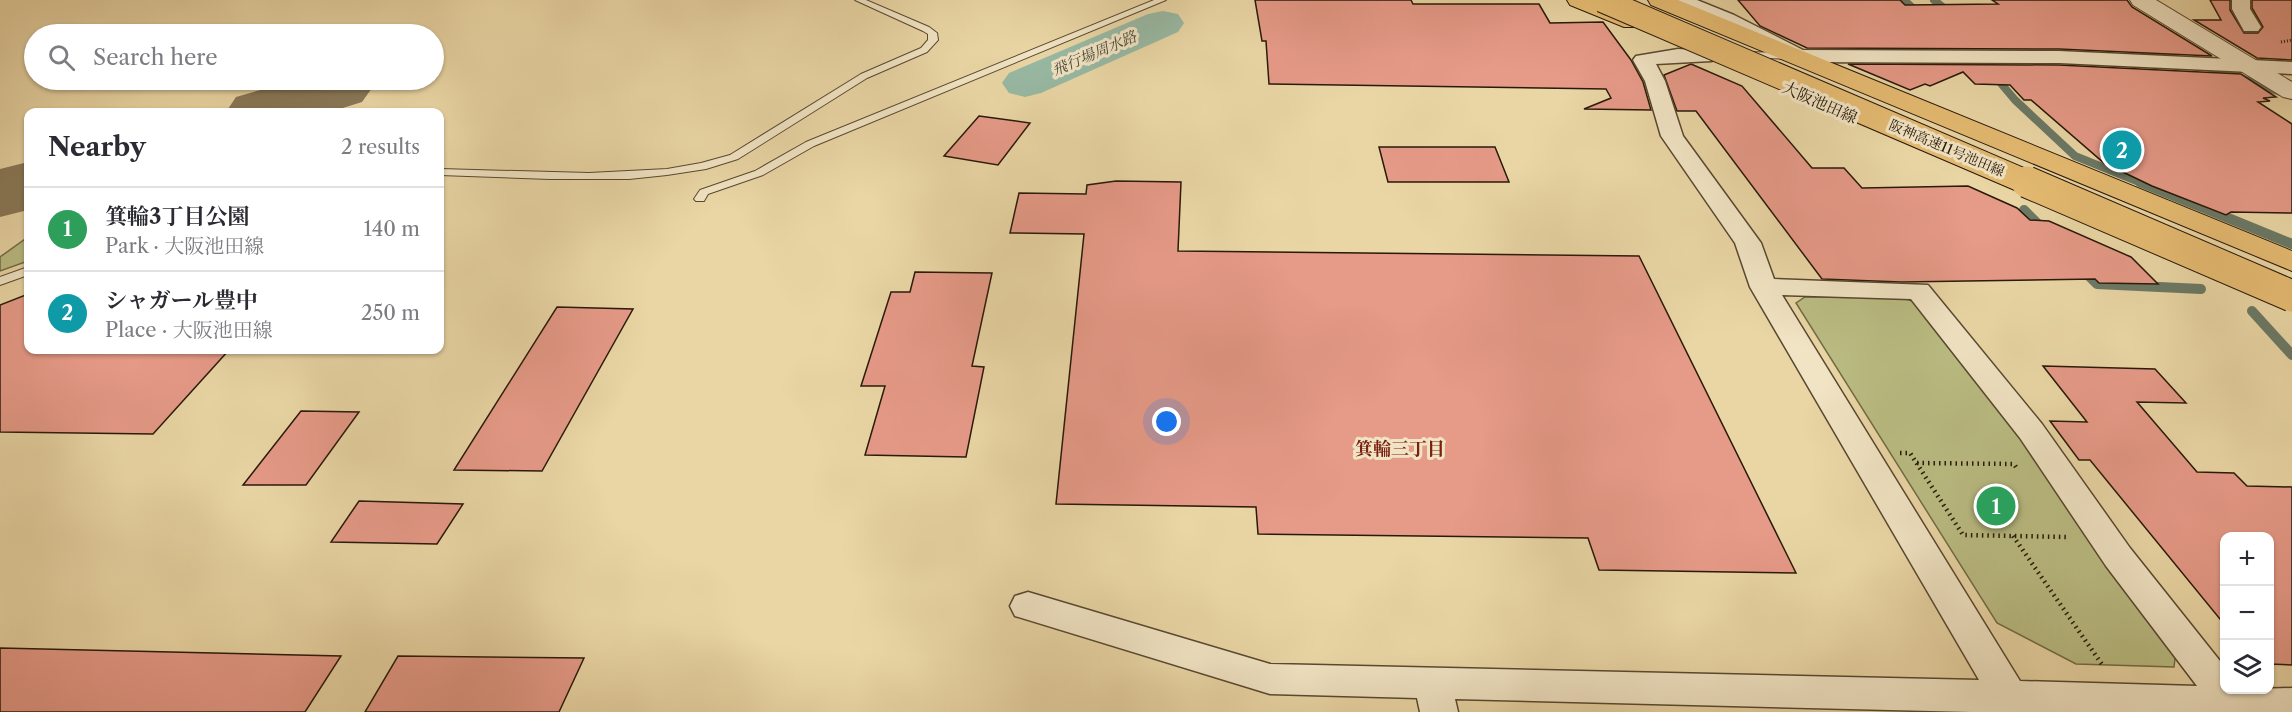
<!DOCTYPE html>
<html lang="en">
<head>
<meta charset="utf-8">
<style>
	:root { --surface:#fff; --page:#f2f2f3; --text:#2b2b33; --muted:#7c7c81; --line:#e1e1e2; --accent:#8f2418 }
	body { margin:0; font-family:"Libre Caslon Text","Noto Serif JP",serif; background:var(--page); color:var(--text) }
	.controls { position:absolute; right:18px; bottom:18px; display:grid; overflow:hidden; border-radius:12px; box-shadow:0 2px 4px #0004 }
	.controls button { width:54px; height:54px; display:grid; place-items:center; padding:0; border:0; border-bottom:2px solid var(--line); background:var(--surface); color:var(--text); font:30px sans-serif }
	.you { position:absolute; left:1167px; top:422px; width:21px; height:21px; margin:-15px; border:4px solid #fff; border-radius:50%; background:#1a73e8; box-shadow:0 0 0 9px #1a73e833 }
	.badge { display:grid; place-items:center; width:39px; height:39px; border-radius:50%; background:var(--accent); color:#fff; font-size:20px; font-weight:700 }
	.pin { position:absolute; translate:-50% -50%; border:3px solid #fff; box-shadow:0 2px 6px #0006 }
	.list { margin:0; padding:0; list-style:none }
	h2 { display:flex; justify-content:space-between; align-items:center; height:78px; margin:0; padding:0 24px; font-size:26px }
	h2 small { font-size:20px; font-weight:400; color:var(--muted) }
	.list li { display:grid; grid-template-columns:39px 1fr auto; gap:18px; align-items:center; box-sizing:border-box; height:84px; padding:0 24px; border-top:2px solid var(--line) }
	.list b { display:block; font-size:22px; white-space:nowrap }
	.list p { margin:0; font-size:20px; white-space:nowrap; color:var(--muted) }
	.list em { font-size:20px; font-style:normal; color:var(--muted) }
	.icon { flex:none; width:33px; height:33px; fill:none; stroke:currentColor; stroke-width:2; stroke-linecap:round; stroke-linejoin:round }
	.map { position:relative; flex:none; width:2292px; height:712px; overflow:hidden }
	.search { position:absolute; background:var(--surface); box-shadow:0 2px 4px #0004; left:24px; top:24px; width:420px; height:66px; display:flex; align-items:center; gap:15px; box-sizing:border-box; padding:0 21px; border-radius:33px; color:var(--muted); font-size:22px }
	.panel { position:absolute; background:var(--surface); box-shadow:0 2px 4px #0004; left:24px; top:108px; width:420px; height:246px; border-radius:12px }
	.map>svg:first-child { display:block }
	.green { fill:#babd83; stroke:#716b46; stroke-width:1.5 }
	.lines { fill:none; stroke-linecap:round; stroke-linejoin:round }
	.stream-far1 { stroke:#6b7966; stroke-width:8 }
	.stream { stroke:#6b7966; stroke-width:10 }
	.river { fill:#98b9a4; fill-rule:evenodd }
	.taxiway { fill:#897857; fill-rule:evenodd }
	.building { fill:#e69a88; stroke:#281909; stroke-width:1.5 }
	.service-casing { stroke:#584830; stroke-width:2 }
	.minor-casing { stroke:#584830; stroke-width:3 }
	.tertiary-casing { stroke:#584830; stroke-width:2 }
	.primary-casing { stroke:#281909; stroke-width:2 }
	.path-far1 { stroke:#281909; stroke-width:3; stroke-dasharray:1 2; stroke-linecap:butt }
	.path { stroke:#281909; stroke-width:4.5; stroke-dasharray:1.5 4; stroke-linecap:butt }
	.service { fill:#f1e4c4; fill-rule:evenodd }
	.minor { fill:#f1e4c4; fill-rule:evenodd }
	.tertiary { fill:#f1e4c4; fill-rule:evenodd }
	.primary { fill:#e5bb72; fill-rule:evenodd }
	.motorway-bridge-far1-casing { stroke:#281909; stroke-width:26; stroke-linecap:butt }
	.motorway-bridge-casing { stroke:#281909; stroke-width:33; stroke-linecap:butt }
	.motorway-bridge-far1 { stroke:#e5bb72; stroke-width:24 }
	.motorway-bridge { stroke:#e5bb72; stroke-width:31 }
	.labels { text-anchor:middle; dominant-baseline:central; stroke-width:6; stroke-linejoin:round; paint-order:stroke }
	.far-street-label { font-size:14px; fill:#281909; stroke:#f1e4c4 }
	.far-water-label { font-size:15px; font-style:italic; fill:#4a4938; stroke:#f1e4c4 }
	.street-label { font-size:16px; fill:#281909; stroke:#f1e4c4 }
	.neighbourhood-label { font-size:18px; font-weight:bold; fill:#7a1f14; stroke:#f1e4c4 }
</style>
</head>
<body>
<div class="map">
<svg width="2292" height="712" viewBox="0 0 2292 712">
	<rect width="100%" height="100%" fill="#ead6a5"/>
	<filter id="stains"><feTurbulence type="fractalNoise" baseFrequency=".00333" numOctaves="4"/><feColorMatrix values="0 0 0 0 .2 0 0 0 0 .09 0 0 0 0 .02 0 0 0 .5 -.17"/></filter>
	<radialGradient id="worn" r=".72"><stop offset=".6" stop-color="#630" stop-opacity="0"/><stop offset="1" stop-color="#630" stop-opacity=".3"/></radialGradient>
	<!-- green -->
	<g class="green">
		<polygon points="28,237 28,261 0,271 0,257"/>
		<polygon points="1805,297 1900,297 1921,304 2038,455 2176,650 2174,667 2076,664 1997,623 1796,303"/>
	</g>
	<g class="lines">
		<!-- stream-far1 -->
		<g class="stream-far1">
			<polyline points="1904,0 1919,14"/>
			<polyline points="1934,0 1950,13"/>
			<polyline points="2138,51 2175,59"/>
			<polyline points="2205,66 2292,96"/>
			<polyline points="1993,74 2015,100 2075,156 2144,184"/>
		</g>
		<!-- stream -->
		<g class="stream">
			<polyline points="2140,182 2292,244"/>
			<polyline points="2024,210 2043,229"/>
			<polyline points="2083,270 2097,284 2201,289"/>
			<polyline points="2252,311 2292,355"/>
		</g>
		<!-- river -->
		<polygon class="river" points="1163,11 1178,14 1184,23 1178,32 1041,93 1025,97 1009,93 1002,83 1009,73 1148,14"/>
		<!-- taxiway -->
		<g class="taxiway">
			<polygon points="295,80 366,80 372,88 362,102 330,112 226,112 236,97"/>
			<polygon points="28,162 28,210 0,217 0,169"/>
		</g>
	</g>
	<!-- building -->
	<g class="building">
		<polygon points="1255,0 1411,0 1413,4 1539,4 1550,23 1603,22 1631,60 1643,82 1651,110 1584,109 1611,98 1606,89 1269,84 1266,41 1262,41"/>
		<polygon points="1738,0 1900,0 1905,5 1998,4 1992,0 2127,0 2132,7 2212,56 2059,49 1807,48 1760,26"/>
		<polygon points="2210,0 2230,0 2230,10 2244,33 2258,33 2263,27 2252,8 2252,0 2292,0 2292,60 2257,58 2194,20 2221,20"/>
		<polygon points="1691,64 1742,86 1812,168 1844,168 1862,188 1968,186 2017,208 2030,220 2049,221 2131,257 2158,284 2099,283 2095,279 1901,282 1822,279 1696,111 1677,111 1664,75"/>
		<polygon points="1848,64 2059,65 2241,74 2276,97 2263,98 2270,101 2258,102 2292,124 2292,213 2231,212 2226,215 2152,186 2104,163 2031,100 2024,100 2010,85 1975,84 1963,72 1930,86 1925,84 1910,90"/>
		<polygon points="979,116 1030,123 998,165 944,156"/>
		<polygon points="1379,147 1495,147 1509,182 1388,182"/>
		<polygon points="1116,181 1181,182 1178,251 1639,256 1796,573 1599,570 1588,538 1258,534 1256,507 1056,504 1084,234 1010,233 1019,193 1086,194 1087,185"/>
		<polygon points="915,272 992,273 972,366 984,367 966,457 865,455 885,386 861,386 891,292 910,292"/>
		<polygon points="28,294 28,350 229,350 153,434 0,432 0,305"/>
		<polygon points="557,307 633,309 542,471 454,470"/>
		<polygon points="2043,366 2155,369 2186,403 2137,402 2197,472 2234,473 2247,486 2292,487 2292,665 2270,664 2270,537 2224,537 2224,624 2090,460 2079,460 2050,421 2087,422"/>
		<polygon points="301,411 359,412 306,485 243,485"/>
		<polygon points="359,501 463,504 437,544 331,542"/>
		<polygon points="0,648 341,656 305,712 0,712"/>
		<polygon points="398,656 584,658 559,712 365,712"/>
	</g>
	<g class="lines">
		<defs>
			<g id="service">
				<polygon points="855,0 866,0 929,27 937,33 938,40 927,52 867,78 738,159 706,169 667,175 629,179 550,179 440,175 440,169 589,173 667,169 701,163 730,155 861,74 921,48 928,40 928,34 923,31"/>
				<polygon points="1154,0 1166,0 814,146 763,175 708,194 704,201 696,201 694,199 700,190 755,171 806,142"/>
				<polygon points="1743,52 1790,53 1795,56 1790,59 1740,57 1740,53"/>
				<polygon points="28,267 28,275 0,285 0,277"/>
			</g>
			<g id="minor">
				<polygon points="1672,0 1697,0 1734,15 1803,50 2059,51 2292,62 2292,74 2059,63 1799,62 1674,4"/>
				<polygon points="2232,0 2250,0 2250,9 2261,27 2258,31 2244,31 2232,9"/>
				<path d="M1678 49 1718 51 1721 55 1718 59 1711 61 1656 64 1665 81 1683 136 1761 243 1774 279 1928 285 2042 424 2130 548 2224 666V690L2292 688V712H1971L1455 699 1458 712H1420L1417 698 1270 694 1015 616 1010 606 1015 596 1028 592 1270 664 1979 680 1750 287 1735 243 1661 136 1645 81 1633 60 1636 56ZM1782 295 1911 299 2020 438 2106 566 2197 686 2020 681Z"/>
			</g>
			<polygon id="tertiary" points="2130,0 2156,0 2292,82 2292,99 2283,97 2133,5"/>
			<g id="primary">
				<polygon points="1567,0 1597,0 1640,17 1643,22 1640,27 1624,27 1570,5"/>
				<polygon points="1648,0 1678,0 2292,251 2292,271 1651,5"/>
			</g>
		</defs>
		<!-- service casing -->
		<use href="#service" class="service-casing"/>
		<!-- minor casing -->
		<use href="#minor" class="minor-casing"/>
		<!-- tertiary casing -->
		<use href="#tertiary" class="tertiary-casing"/>
		<!-- primary casing -->
		<use href="#primary" class="primary-casing"/>
		<!-- path-far1 -->
		<polyline class="path-far1" points="2281,42 2292,40"/>
		<!-- path -->
		<g class="path">
			<polyline points="1900,453 1910,453 1963,535 2066,537"/>
			<polyline points="1917,463 2014,464 2016,467"/>
			<polyline points="2013,536 2103,666"/>
		</g>
		<!-- service -->
		<use href="#service" class="service"/>
		<!-- minor -->
		<use href="#minor" class="minor"/>
		<!-- tertiary -->
		<use href="#tertiary" class="tertiary"/>
		<!-- primary -->
		<use href="#primary" class="primary"/>
		<defs>
			<polyline id="motorway-bridge-far1" points="1602,0 2031,184"/>
			<polyline id="motorway-bridge" points="2027,182 2292,296"/>
		</defs>
		<!-- motorway-bridge-far1 casing -->
		<use href="#motorway-bridge-far1" class="motorway-bridge-far1-casing"/>
		<!-- motorway-bridge casing -->
		<use href="#motorway-bridge" class="motorway-bridge-casing"/>
		<!-- motorway-bridge-far1 -->
		<use href="#motorway-bridge-far1" class="motorway-bridge-far1"/>
		<!-- motorway-bridge -->
		<use href="#motorway-bridge" class="motorway-bridge"/>
	</g>
	<g class="labels">
		<!-- far-street labels -->
		<g class="far-street-label">
			<text transform="translate(1947 148) rotate(23)">阪神高速11号池田線</text>
		</g>
		<!-- far-water labels -->
		<g class="far-water-label">
			<text transform="translate(1094 53) rotate(-23)">飛行場周水路</text>
		</g>
		<!-- street labels -->
		<g class="street-label">
			<text transform="translate(1820 102) rotate(24)">大阪池田線</text>
		</g>
		<!-- neighbourhood labels -->
		<g class="neighbourhood-label">
			<text x="1400" y="449">箕輪三丁目</text>
		</g>
	</g>
	<rect width="100%" height="100%" filter="url(#stains)"/>
	<rect width="100%" height="100%" fill="url(#worn)"/>
</svg>
<div class="controls">
<button>+</button>
<button>−</button>
<button><svg class="icon" aria-label="layers" viewBox="0 0 24 24"><path d="M12 4l9 5-9 5-9-5zM3 14l9 5 9-5"/></svg></button>
</div>
<div class="you"></div>
<div class="pin badge" style="left:1996px;top:506px;background:#2e9e5b">1</div>
<div class="pin badge" style="left:2122px;top:150px;background:#0f9aa8">2</div>
<div class="search"><svg class="icon" aria-label="search" viewBox="0 0 24 24"><circle cx="10" cy="10" r="6"/><path d="M15 15l6 6"/></svg>Search here</div>
<section class="panel">
<h2>Nearby<small>2 results</small></h2>
<ul class="list">
<li><span class="badge" style="background:#2e9e5b">1</span><div><b>箕輪3丁目公園</b><p>Park · 大阪池田線</p></div><em>140 m</em></li>
<li><span class="badge" style="background:#0f9aa8">2</span><div><b>シャガール豊中</b><p>Place · 大阪池田線</p></div><em>250 m</em></li>
</ul>
</section>
</div>
</body>
</html>
